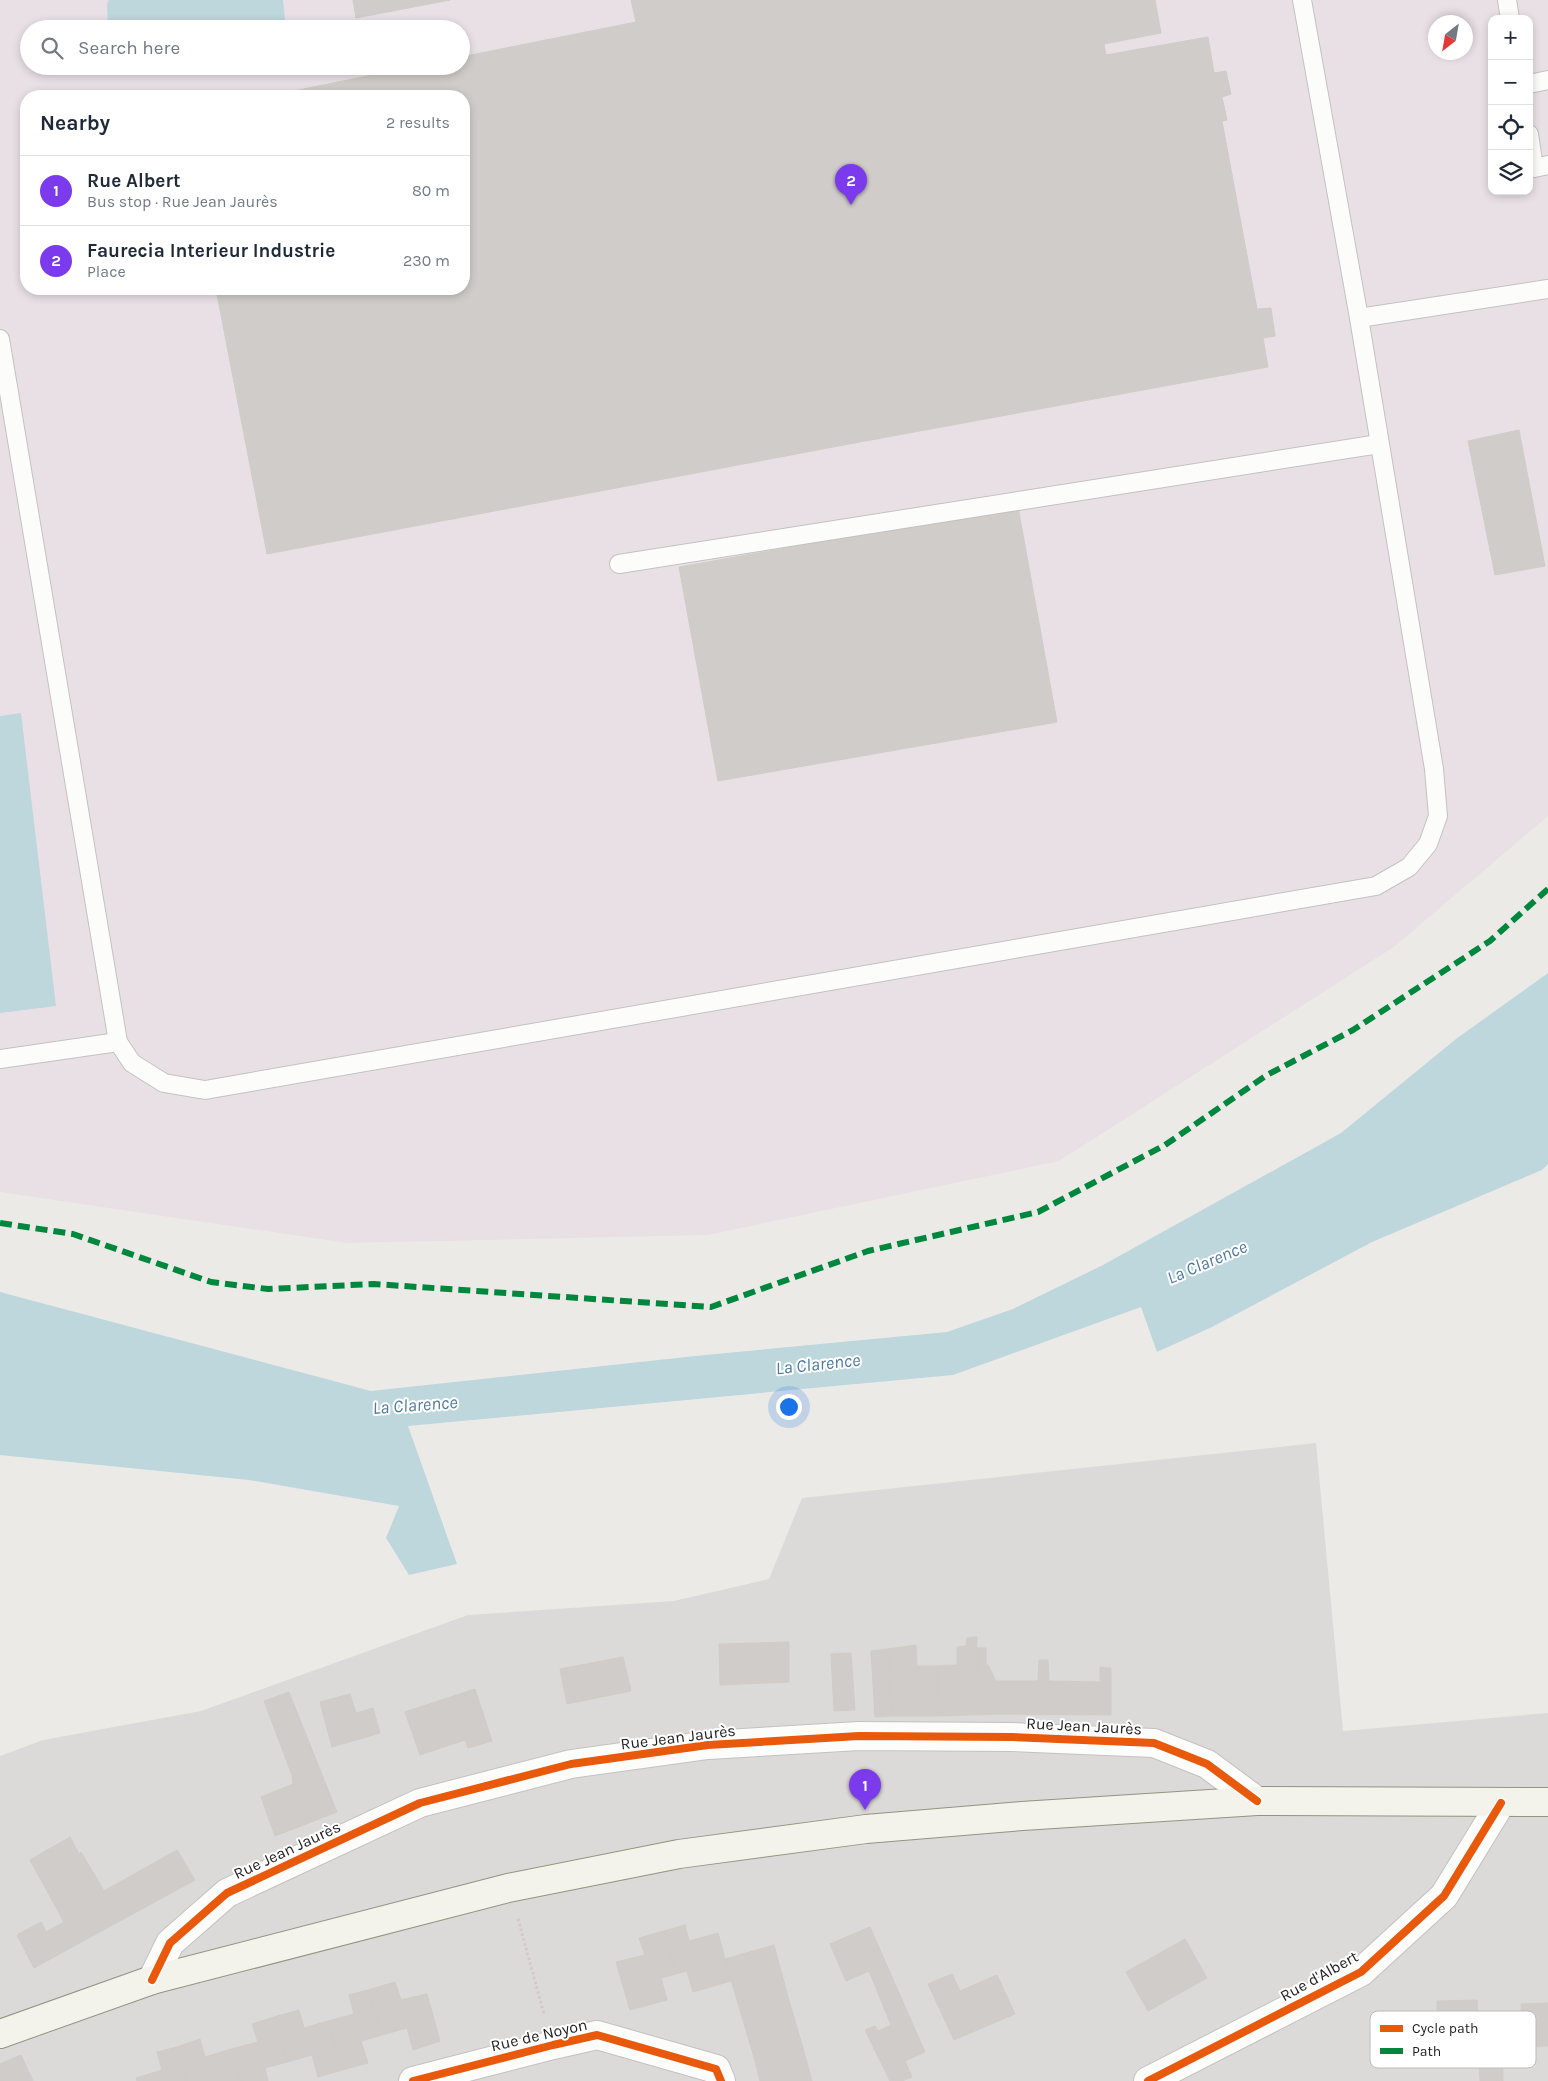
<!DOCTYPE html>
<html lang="en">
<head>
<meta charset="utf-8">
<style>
	:root { --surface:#fff; --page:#f2f2f3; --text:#1f2937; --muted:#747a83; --line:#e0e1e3; --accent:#7c3aed }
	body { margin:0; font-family:Karla,sans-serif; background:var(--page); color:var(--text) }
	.controls { position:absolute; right:15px; top:15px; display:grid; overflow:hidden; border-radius:10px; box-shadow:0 2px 8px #0003 }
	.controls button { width:45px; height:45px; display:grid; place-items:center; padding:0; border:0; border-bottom:1px solid var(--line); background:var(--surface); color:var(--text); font:25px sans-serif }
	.compass { position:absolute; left:1428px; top:15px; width:45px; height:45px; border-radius:50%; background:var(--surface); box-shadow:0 2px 8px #0003; rotate:211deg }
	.you { position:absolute; left:788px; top:1406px; width:18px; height:18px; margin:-12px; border:4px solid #fff; border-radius:50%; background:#1a73e8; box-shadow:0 0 0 8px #1a73e833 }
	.badge { display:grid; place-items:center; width:32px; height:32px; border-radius:50%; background:var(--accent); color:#fff; font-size:16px; font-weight:700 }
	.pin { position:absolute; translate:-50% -41px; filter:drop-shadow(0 1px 2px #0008) }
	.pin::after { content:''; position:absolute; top:26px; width:18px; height:15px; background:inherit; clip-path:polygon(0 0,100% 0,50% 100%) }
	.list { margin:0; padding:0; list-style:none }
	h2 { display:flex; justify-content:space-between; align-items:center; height:65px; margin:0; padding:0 20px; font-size:21px }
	h2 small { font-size:16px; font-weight:400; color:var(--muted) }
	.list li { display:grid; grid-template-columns:32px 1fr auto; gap:15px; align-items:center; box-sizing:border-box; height:70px; padding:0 20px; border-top:1px solid var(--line) }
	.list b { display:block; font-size:19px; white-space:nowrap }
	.list p { margin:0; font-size:16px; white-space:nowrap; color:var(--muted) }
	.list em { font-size:16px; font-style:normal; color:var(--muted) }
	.icon { flex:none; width:28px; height:28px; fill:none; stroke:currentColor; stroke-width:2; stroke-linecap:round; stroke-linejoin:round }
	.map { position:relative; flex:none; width:1548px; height:2081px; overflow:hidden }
	.search { position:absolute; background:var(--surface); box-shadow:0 2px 8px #0003; left:20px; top:20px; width:450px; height:55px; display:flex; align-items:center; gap:12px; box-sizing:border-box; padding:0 18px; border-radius:28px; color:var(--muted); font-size:19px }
	.panel { position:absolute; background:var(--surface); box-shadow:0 2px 8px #0003; left:20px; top:90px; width:450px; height:205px; border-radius:20px }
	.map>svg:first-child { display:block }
	.residential { fill:#dbdad8 }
	.industrial { fill:#e9e0e5; fill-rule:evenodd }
	.water { fill:#bdd7dc }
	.building { fill:#cfccca; stroke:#cfccc8 }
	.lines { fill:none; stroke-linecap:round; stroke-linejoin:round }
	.service-casing { stroke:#c3c2c1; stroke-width:20 }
	.minor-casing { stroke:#c3c2c1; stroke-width:30 }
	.secondary-casing { stroke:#939481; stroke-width:30 }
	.path { stroke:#d5c9c7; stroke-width:3; stroke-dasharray:2.5 2.5; stroke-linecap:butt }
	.service { stroke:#fcfcfb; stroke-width:18 }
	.minor { stroke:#fcfcfb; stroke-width:28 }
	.secondary { stroke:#f3f2eb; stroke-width:28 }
	.quiet { stroke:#00873e; stroke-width:6; stroke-dasharray:12 6; stroke-linecap:butt }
	.cycleway-casing { stroke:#fff; stroke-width:11 }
	.cycleway { stroke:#e8590c; stroke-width:8 }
	.labels { text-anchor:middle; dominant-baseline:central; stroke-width:4; stroke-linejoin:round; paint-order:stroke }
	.street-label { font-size:16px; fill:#1e1e1e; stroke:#fff }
	.water-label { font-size:18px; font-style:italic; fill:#4f799f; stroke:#fff }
	.key { fill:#fff; stroke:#bcbcbc; stroke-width:1 }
	.key-label { font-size:14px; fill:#1e1e1e }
</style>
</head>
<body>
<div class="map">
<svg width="1548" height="2081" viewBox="0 0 1548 2081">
	<rect width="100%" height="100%" fill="#eceae7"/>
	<!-- residential -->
	<polygon class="residential" points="1316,1443 1343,1731 1548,1713 1548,2081 0,2081 0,1756 43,1740 201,1711 468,1615 674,1601 769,1579 802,1498"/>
	<!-- industrial -->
	<path class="industrial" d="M0 0H1548V816L1394 947 1059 1161 708 1235 347 1243 0 1192ZM1492 19H1529V191H1492ZM1436 22H1466V52H1436ZM29 29H461V66H29ZM26 96H464V289H26Z"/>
	<!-- water -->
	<g class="water">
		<polygon points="109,0 283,0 286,29 108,29 107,4"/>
		<polygon points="117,66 184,66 134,75 126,73"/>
		<polygon points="21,713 56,1006 0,1013 0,716"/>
		<polygon points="1548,973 1548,1164 1542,1170 1372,1242 1212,1327 1157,1352 1141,1307 953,1375 408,1426 457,1564 409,1575 386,1538 399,1506 249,1480 0,1455 0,1292 371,1391 705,1355 947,1332 1013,1309 1103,1265 1341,1133 1456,1039"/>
	</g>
	<!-- building -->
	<g class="building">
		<polygon points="353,0 450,0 356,18"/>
		<polygon points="631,0 1155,0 1161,33 1104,44 1106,55 1208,37 1214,73 1226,71 1231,94 1222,97 1227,120 1222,121 1257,309 1271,308 1275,336 1263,338 1268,367 849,444 267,554 216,289 464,289 464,96 269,96 417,66 461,66 461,57 636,22"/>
		<polygon points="1519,430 1545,566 1495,575 1468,441"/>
		<polygon points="1018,507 1057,722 718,781 679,567"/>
		<polygon points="977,1637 976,1665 998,1714 939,1716 936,1666 957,1665 957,1647 966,1646 967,1638"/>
		<polygon points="789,1642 789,1682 720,1685 719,1644"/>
		<polygon points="916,1645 917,1666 936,1666 939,1716 891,1716 888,1649"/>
		<polygon points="977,1648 986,1648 986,1665 988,1665 996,1681 1038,1681 1039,1660 1048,1660 1049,1681 1100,1682 1100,1667 1111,1668 1111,1715 998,1714 976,1665"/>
		<polygon points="888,1649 891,1716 875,1717 871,1651"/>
		<polygon points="851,1653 855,1710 834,1711 831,1654"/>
		<polygon points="623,1657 631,1691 567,1704 560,1669"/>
		<polygon points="475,1689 492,1741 468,1748 465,1740 420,1755 405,1712"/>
		<polygon points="289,1692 337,1812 275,1836 261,1797 293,1784 292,1775 264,1701"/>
		<polygon points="350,1694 356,1713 373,1708 380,1733 332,1747 320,1702"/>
		<polygon points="70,1837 79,1854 81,1852 104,1891 177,1850 195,1880 96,1934 49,1849"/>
		<polygon points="49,1849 96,1934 34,1968 17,1935 41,1922 46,1932 64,1922 30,1860"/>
		<polygon points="685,1925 689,1941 718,1933 731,1981 693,1992 687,1971 676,1974 664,1931"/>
		<polygon points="870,1927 925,2052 905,2061 912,2077 902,2081 890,2081 865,2030 875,2026 878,2031 891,2025 869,1971 846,1981 830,1944"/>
		<polygon points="664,1931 676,1974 661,1978 667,2000 630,2010 616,1962 645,1955 639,1938"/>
		<polygon points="1185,1939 1207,1978 1148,2011 1126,1972"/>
		<polygon points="774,1945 788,1997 740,2010 725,1959"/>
		<polygon points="952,1974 960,1991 997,1975 1015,2014 954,2040 928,1984"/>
		<polygon points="395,1982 401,2000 427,1994 440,2041 413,2050 407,2028 382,2035 368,1990"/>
		<polygon points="368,1990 382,2035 361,2041 368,2063 342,2070 328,2021 354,2014 349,1995"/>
		<polygon points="788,1997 803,2048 755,2061 740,2010"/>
		<polygon points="1477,2000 1478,2018 1502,2018 1503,2081 1480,2081 1479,2066 1452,2066 1452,2062 1437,2062 1436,2056 1398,2055 1397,2019 1437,2018 1437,2001"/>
		<polygon points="1548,2003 1548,2046 1523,2047 1521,2004"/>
		<polygon points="299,2010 304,2028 328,2021 342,2070 318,2077 312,2055 287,2062 274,2017"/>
		<polygon points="274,2017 287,2062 265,2068 268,2081 240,2081 231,2049 258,2042 252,2024"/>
		<polygon points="200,2039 205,2057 231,2049 240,2081 186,2081 177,2047"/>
		<polygon points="177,2047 186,2081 137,2081 136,2078 162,2070 157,2052"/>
		<polygon points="803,2048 812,2081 760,2081 755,2061"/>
		<polygon points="21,2055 33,2081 0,2081 0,2064"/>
	</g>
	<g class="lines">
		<defs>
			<g id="service">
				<polyline points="1507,0 1510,19"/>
				<polyline points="1529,84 1548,80"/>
				<polyline points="1529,134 1534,168 1548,165"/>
				<polyline points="1359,318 1548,289"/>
				<polyline points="0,339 118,1042 0,1059"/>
				<polyline points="619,564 1379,444"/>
				<polyline points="118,1042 132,1063 164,1083 205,1090 1376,886 1409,867 1428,844 1438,816 1434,769 1359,318 1302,0"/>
			</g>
			<g id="minor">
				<polyline points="152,1980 170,1943 227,1893 420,1803 571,1764 708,1745 859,1736 1012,1737 1154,1743 1207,1764 1257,1801"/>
				<polyline points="413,2081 553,2045 597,2035 716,2069 721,2081"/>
				<polyline points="1148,2081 1361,1972 1444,1896 1501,1803"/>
			</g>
			<polyline id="secondary" points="0,2034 152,1980 508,1888 679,1854 866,1829 1022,1816 1257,1801 1548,1802"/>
		</defs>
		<!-- service casing -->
		<use href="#service" class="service-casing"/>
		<!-- minor casing -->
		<use href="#minor" class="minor-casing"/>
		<!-- secondary casing -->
		<use href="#secondary" class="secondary-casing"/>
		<!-- path -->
		<polyline class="path" points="518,1919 544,2014"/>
		<!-- service -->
		<use href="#service" class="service"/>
		<!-- minor -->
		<use href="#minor" class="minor"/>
		<!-- secondary -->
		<use href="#secondary" class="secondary"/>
		<!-- quiet -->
		<polyline class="quiet" points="0,1223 73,1234 211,1282 268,1289 374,1284 711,1307 868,1251 1038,1212 1165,1145 1267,1075 1353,1030 1490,941 1548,889"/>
		<defs>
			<g id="cycleway">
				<polyline points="152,1980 170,1943 227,1893 420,1803 571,1764 708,1745 859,1736 1012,1737 1154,1743 1207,1764 1257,1801"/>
				<polyline points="413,2081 553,2045 597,2035 716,2069 721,2081"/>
				<polyline points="1148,2081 1361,1972 1444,1896 1501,1803"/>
			</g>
		</defs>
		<!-- cycleway casing -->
		<use href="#cycleway" class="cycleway-casing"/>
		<!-- cycleway -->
		<use href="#cycleway" class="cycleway"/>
	</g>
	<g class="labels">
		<!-- street labels -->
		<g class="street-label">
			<text transform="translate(1084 1726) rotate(3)">Rue Jean Jaurès</text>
			<text transform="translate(678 1737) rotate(-7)">Rue Jean Jaurès</text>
			<text transform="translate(287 1850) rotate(-25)">Rue Jean Jaurès</text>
			<text transform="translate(1319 1976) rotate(-29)">Rue d'Albert</text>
			<text transform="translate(539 2035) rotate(-13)">Rue de Noyon</text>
		</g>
		<!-- water labels -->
		<g class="water-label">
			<text transform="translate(1207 1262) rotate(-23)">La Clarence</text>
			<text transform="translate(818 1364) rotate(-6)">La Clarence</text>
			<text transform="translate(415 1405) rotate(-4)">La Clarence</text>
		</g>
	</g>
	<!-- legend -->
	<rect x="1370" y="2011" width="166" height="57" rx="8" class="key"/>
	<rect x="1380" y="2025" width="23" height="7" fill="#e8590c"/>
	<rect x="1380" y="2048" width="23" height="6" fill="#00873e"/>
	<g class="key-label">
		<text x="1412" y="2033">Cycle path</text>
		<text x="1412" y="2056">Path</text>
	</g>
</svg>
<div class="controls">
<button>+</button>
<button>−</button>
<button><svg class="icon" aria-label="locate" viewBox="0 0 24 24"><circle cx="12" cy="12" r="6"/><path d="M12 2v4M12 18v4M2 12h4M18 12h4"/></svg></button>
<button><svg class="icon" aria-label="layers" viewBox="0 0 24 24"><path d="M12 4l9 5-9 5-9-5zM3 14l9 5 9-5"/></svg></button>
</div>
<svg class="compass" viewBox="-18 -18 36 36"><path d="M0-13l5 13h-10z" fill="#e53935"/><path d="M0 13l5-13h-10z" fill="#747a83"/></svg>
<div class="you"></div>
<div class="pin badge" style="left:865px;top:1810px">1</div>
<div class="pin badge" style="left:851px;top:205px">2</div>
<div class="search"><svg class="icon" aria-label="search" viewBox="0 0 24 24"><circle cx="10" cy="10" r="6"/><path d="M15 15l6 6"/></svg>Search here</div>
<section class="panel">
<h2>Nearby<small>2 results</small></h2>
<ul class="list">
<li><span class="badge">1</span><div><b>Rue Albert</b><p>Bus stop · Rue Jean Jaurès</p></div><em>80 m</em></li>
<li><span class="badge">2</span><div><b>Faurecia Interieur Industrie</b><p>Place</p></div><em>230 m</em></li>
</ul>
</section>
</div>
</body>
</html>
